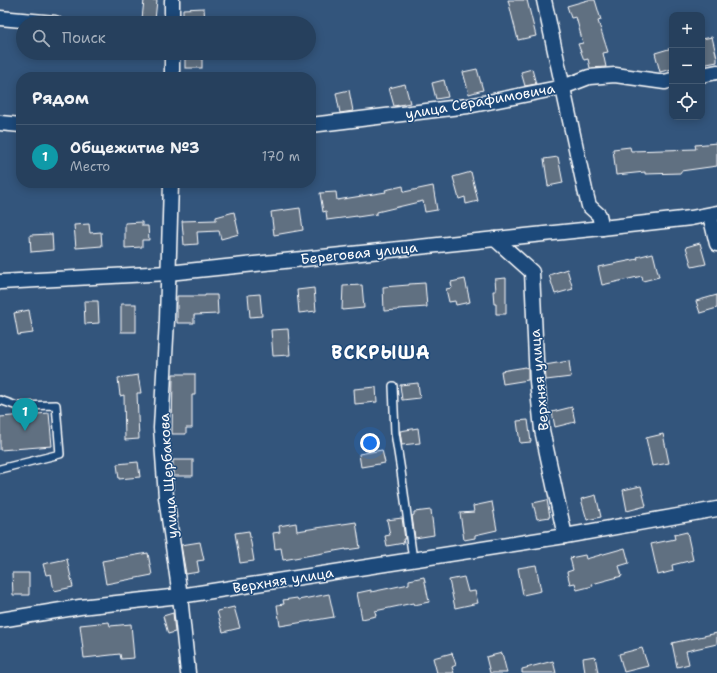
<!DOCTYPE html>
<html lang="ru">
<head>
<meta charset="utf-8">
<style>
	:root { --surface:#26405d; --page:#324b66; --text:#f1f3f6; --muted:#a4afbc; --line:#425972; --accent:#ff9aa2 }
	body { margin:0; font-family:"Shantell Sans",sans-serif; background:var(--page); color:var(--text) }
	.controls { position:absolute; right:12px; top:12px; display:grid; overflow:hidden; border-radius:8px; box-shadow:0 2px 10px #0003 }
	.controls button { width:36px; height:36px; display:grid; place-items:center; padding:0; border:0; border-bottom:1px solid var(--line); background:var(--surface); color:var(--text); font:20px sans-serif }
	.you { position:absolute; left:370px; top:443px; width:14px; height:14px; margin:-10px; border:3px solid #fff; border-radius:50%; background:#1a73e8; box-shadow:0 0 0 6px #1a73e833 }
	.badge { display:grid; place-items:center; width:26px; height:26px; border-radius:50%; background:var(--accent); color:#fff; font-size:13px; font-weight:700 }
	.pin { position:absolute; translate:-50% -33px; filter:drop-shadow(0 1px 2px #0008) }
	.pin::after { content:''; position:absolute; top:21px; width:14px; height:12px; background:inherit; clip-path:polygon(0 0,100% 0,50% 100%) }
	.list { margin:0; padding:0; list-style:none }
	h2 { display:flex; justify-content:space-between; align-items:center; height:52px; margin:0; padding:0 16px; font-size:17px }
	h2 small { font-size:13px; font-weight:400; color:var(--muted) }
	.list li { display:grid; grid-template-columns:26px 1fr auto; gap:12px; align-items:center; box-sizing:border-box; height:64px; padding:0 16px; border-top:1px solid var(--line) }
	.list b { display:block; font-size:15px; white-space:nowrap }
	.list p { margin:0; font-size:13px; white-space:nowrap; color:var(--muted) }
	.list em { font-size:13px; font-style:normal; color:var(--muted) }
	.icon { flex:none; width:22px; height:22px; fill:none; stroke:currentColor; stroke-width:2; stroke-linecap:round; stroke-linejoin:round }
	.map { position:relative; flex:none; width:717px; height:673px; overflow:hidden }
	.search { position:absolute; background:var(--surface); box-shadow:0 2px 10px #0003; left:16px; top:16px; width:300px; height:44px; display:flex; align-items:center; gap:10px; box-sizing:border-box; padding:0 14px; border-radius:22px; color:var(--muted); font-size:15px }
	.panel { position:absolute; background:var(--surface); box-shadow:0 2px 10px #0003; left:16px; top:72px; width:300px; height:116px; border-radius:16px }
	.map>svg:first-child { display:block }
	.building { fill:#616f81; stroke:#fff }
	.lines { fill:none; stroke-linecap:round; stroke-linejoin:round }
	.lane-casing { stroke:#fff; stroke-width:10 }
	.street-casing { stroke:#fff; stroke-width:17 }
	.lane { stroke:#1f4a7a; stroke-width:7 }
	.street { stroke:#1f4a7a; stroke-width:14 }
	.labels { text-anchor:middle; dominant-baseline:central; stroke-width:3; stroke-linejoin:round; paint-order:stroke }
	.street-label { font-size:14px; fill:#fff; stroke:#1f4a7a }
	.district-label { font-size:18px; font-weight:bold; letter-spacing:1px; fill:#fff; stroke:#1f4a7a }
</style>
</head>
<body>
<div class="map">
<svg width="717" height="673" viewBox="0 0 717 673">
	<rect width="100%" height="100%" fill="#33557c"/>
	<filter id="ink" filterUnits="userSpaceOnUse"><feTurbulence type="fractalNoise" baseFrequency=".025" numOctaves="2"/><feDisplacementMap in="SourceGraphic" scale="8" xChannelSelector="R" yChannelSelector="G"/><feConvolveMatrix kernelMatrix="1 2 1 2 8 2 1 2 1" color-interpolation-filters="sRGB"/></filter>
	<g filter="url(#ink)">
		<!-- building -->
		<g class="building">
			<polygon points="144,0 157,0 155,20 142,19"/>
			<polygon points="508,0 527,0 536,36 518,40"/>
			<polygon points="588,0 595,0 601,20 598,21 608,52 603,53 606,67 590,68 588,59 584,60 578,44 583,43 576,17 571,18 567,6"/>
			<polygon points="204,8 205,23 183,23 183,9"/>
			<polygon points="712,37 717,58 717,62 702,65 702,39"/>
			<polygon points="672,48 672,69 660,72 655,53"/>
			<rect x="185" y="53" width="17" height="15"/>
			<polygon points="477,69 483,90 469,94 463,72"/>
			<polygon points="532,69 536,84 525,86 521,72"/>
			<polygon points="444,80 448,97 436,99 432,83"/>
			<polygon points="405,84 410,103 394,106 389,88"/>
			<polygon points="349,90 353,111 340,113 336,93"/>
			<polygon points="717,143 717,166 681,171 681,173 645,174 645,172 616,175 613,149 630,147 631,151 696,149 695,145"/>
			<polygon points="558,157 563,183 548,186 544,159"/>
			<polygon points="471,172 478,201 466,204 465,197 459,199 453,177"/>
			<polygon points="403,186 404,192 433,186 437,210 425,212 423,201 377,212 377,214 357,217 357,216 327,220 326,211 323,212 320,193 336,192 337,200 386,192 385,190"/>
			<polygon points="300,208 303,230 274,235 271,212"/>
			<polygon points="234,212 239,234 221,239 219,231 197,232 198,244 184,245 182,221 216,220 216,217"/>
			<polygon points="142,222 142,226 148,226 149,240 142,240 142,247 125,248 125,223"/>
			<polygon points="89,224 90,233 101,232 102,246 76,248 74,225"/>
			<polygon points="52,234 53,250 31,252 30,235"/>
			<polygon points="700,243 706,264 692,267 686,247"/>
			<polygon points="653,253 659,277 643,281 642,276 602,285 598,267 638,259 637,257"/>
			<polygon points="567,269 573,289 555,294 549,275"/>
			<polygon points="506,278 506,314 496,314 496,304 494,304 493,291 496,291 495,279"/>
			<polygon points="465,279 470,302 456,305 455,301 449,302 446,289 452,288 451,282"/>
			<polygon points="425,283 427,307 398,309 398,310 384,311 383,287 409,285 409,284"/>
			<polygon points="362,285 364,308 342,310 343,286"/>
			<polygon points="314,288 316,311 299,313 297,290"/>
			<polygon points="260,294 262,316 250,317 248,295"/>
			<polygon points="205,295 217,295 218,314 194,315 194,323 177,323 177,296 205,296"/>
			<polygon points="717,295 717,308 700,313 696,301"/>
			<polygon points="84,301 98,301 99,323 85,324"/>
			<rect x="121" y="304" width="15" height="28"/>
			<polygon points="29,310 33,333 18,335 14,313"/>
			<polygon points="288,329 290,355 273,356 271,330"/>
			<polygon points="569,361 571,377 546,380 545,365"/>
			<polygon points="526,367 526,368 528,367 528,380 503,384 501,371"/>
			<polygon points="173,374 195,374 195,395 192,395 192,428 186,428 186,434 172,434"/>
			<polygon points="138,375 141,393 137,393 139,439 125,440 124,395 120,396 118,378"/>
			<polygon points="418,383 420,398 402,400 400,385"/>
			<polygon points="376,387 377,402 355,404 354,389"/>
			<polygon points="572,407 575,422 555,427 552,412"/>
			<polygon points="49,413 52,446 0,450 0,417"/>
			<polygon points="528,420 531,442 520,443 517,421"/>
			<polygon points="418,428 420,443 402,445 400,431"/>
			<polygon points="663,434 669,463 652,466 646,438"/>
			<polygon points="382,450 385,463 361,467 359,454"/>
			<rect x="173" y="460" width="20" height="16"/>
			<polygon points="138,462 140,477 119,479 117,464"/>
			<polygon points="641,486 646,506 627,511 623,490"/>
			<polygon points="596,495 601,517 587,520 581,499"/>
			<polygon points="547,500 550,517 537,519 533,503"/>
			<polygon points="492,502 497,530 475,535 475,538 464,540 460,513 474,512 473,506"/>
			<polygon points="431,510 434,535 415,538 412,516 414,515 414,512"/>
			<polygon points="402,518 405,539 403,539 404,543 387,546 385,536 390,535 387,520"/>
			<polygon points="356,522 360,548 346,550 346,549 283,560 281,548 275,549 273,533 280,532 279,526 296,523 297,531"/>
			<polygon points="249,531 254,561 240,563 235,533"/>
			<polygon points="687,532 693,560 672,565 673,571 658,575 651,544 675,539 674,535"/>
			<polygon points="200,542 204,560 197,561 199,572 186,574 181,545"/>
			<polygon points="625,548 629,563 619,566 622,576 592,584 593,586 577,590 575,583 570,584 567,572 573,570 570,558 585,555 586,559"/>
			<polygon points="148,553 152,575 106,584 102,561"/>
			<polygon points="67,559 73,587 54,591 51,574 46,575 43,564"/>
			<polygon points="536,565 541,591 523,595 518,568"/>
			<polygon points="12,573 29,573 29,595 13,595"/>
			<polygon points="424,577 429,602 414,605 413,603 375,611 376,616 362,619 357,593 371,590 371,592 409,584 409,580"/>
			<polygon points="464,577 468,592 475,591 478,603 455,608 449,580"/>
			<polygon points="329,594 334,617 280,626 277,605 284,604 283,600 297,598 298,600"/>
			<polygon points="234,607 240,628 223,632 217,611"/>
			<polygon points="173,613 175,632 168,634 163,616"/>
			<polygon points="109,622 110,626 131,624 134,658 121,659 120,654 84,658 80,625"/>
			<polygon points="717,633 717,644 686,651 689,664 677,667 672,643"/>
			<polygon points="642,648 648,666 624,672 619,654"/>
			<polygon points="452,653 456,665 452,667 454,673 437,673 433,658"/>
			<polygon points="502,653 507,673 490,673 486,657"/>
			<polygon points="595,656 598,673 585,673 583,658"/>
			<polygon points="553,661 556,673 522,673 522,669"/>
		</g>
		<g class="lines">
			<defs>
				<g id="lane">
					<polyline points="393,386 395,433 401,471 413,560"/>
					<polyline points="0,400 17,406 56,405 60,454 0,469"/>
				</g>
				<g id="street">
					<polyline points="172,0 172,23"/>
					<polyline points="544,0 585,190 589,206 599,215 602,228"/>
					<polyline points="0,18 55,23"/>
					<polyline points="172,53 172,77"/>
					<polyline points="702,75 717,72"/>
					<polyline points="0,123 21,125"/>
					<polyline points="311,125 468,106 563,87 589,77 615,75 665,82 672,80"/>
					<polyline points="171,183 167,320 161,428 166,497 180,596 188,673"/>
					<polyline points="710,215 717,244"/>
					<polyline points="495,239 532,272 537,381 542,430 565,536"/>
					<polyline points="0,282 168,273 602,228 691,218 717,213"/>
					<polyline points="0,620 80,607 180,596 565,536 717,509"/>
				</g>
			</defs>
			<!-- lane casing -->
			<use href="#lane" class="lane-casing"/>
			<!-- street casing -->
			<use href="#street" class="street-casing"/>
			<!-- lane -->
			<use href="#lane" class="lane"/>
			<!-- street -->
			<use href="#street" class="street"/>
		</g>
	</g>
	<g class="labels">
		<!-- street labels -->
		<g class="street-label">
			<text transform="translate(480 101) rotate(-10)">улица Серафимовича</text>
			<text transform="translate(359 253) rotate(-6)">Береговая улица</text>
			<text transform="translate(539 380) rotate(-95)">Верхняя улица</text>
			<text transform="translate(168 476) rotate(-94)">улица Щербакова</text>
			<text transform="translate(283 580) rotate(-9)">Верхняя улица</text>
		</g>
		<!-- district labels -->
		<g class="district-label">
			<text x="381" y="353">ВСКРЫША</text>
		</g>
	</g>
</svg>
<div class="controls">
<button>+</button>
<button>−</button>
<button><svg class="icon" aria-label="locate" viewBox="0 0 24 24"><circle cx="12" cy="12" r="6"/><path d="M12 2v4M12 18v4M2 12h4M18 12h4"/></svg></button>
</div>
<div class="you"></div>
<div class="pin badge" style="left:25px;top:431px;background:#0f9aa8">1</div>
<div class="search"><svg class="icon" aria-label="search" viewBox="0 0 24 24"><circle cx="10" cy="10" r="6"/><path d="M15 15l6 6"/></svg>Поиск</div>
<section class="panel">
<h2>Рядом<small></small></h2>
<ul class="list">
<li><span class="badge" style="background:#0f9aa8">1</span><div><b>Общежитие №3</b><p>Место</p></div><em>170 m</em></li>
</ul>
</section>
</div>
</body>
</html>
